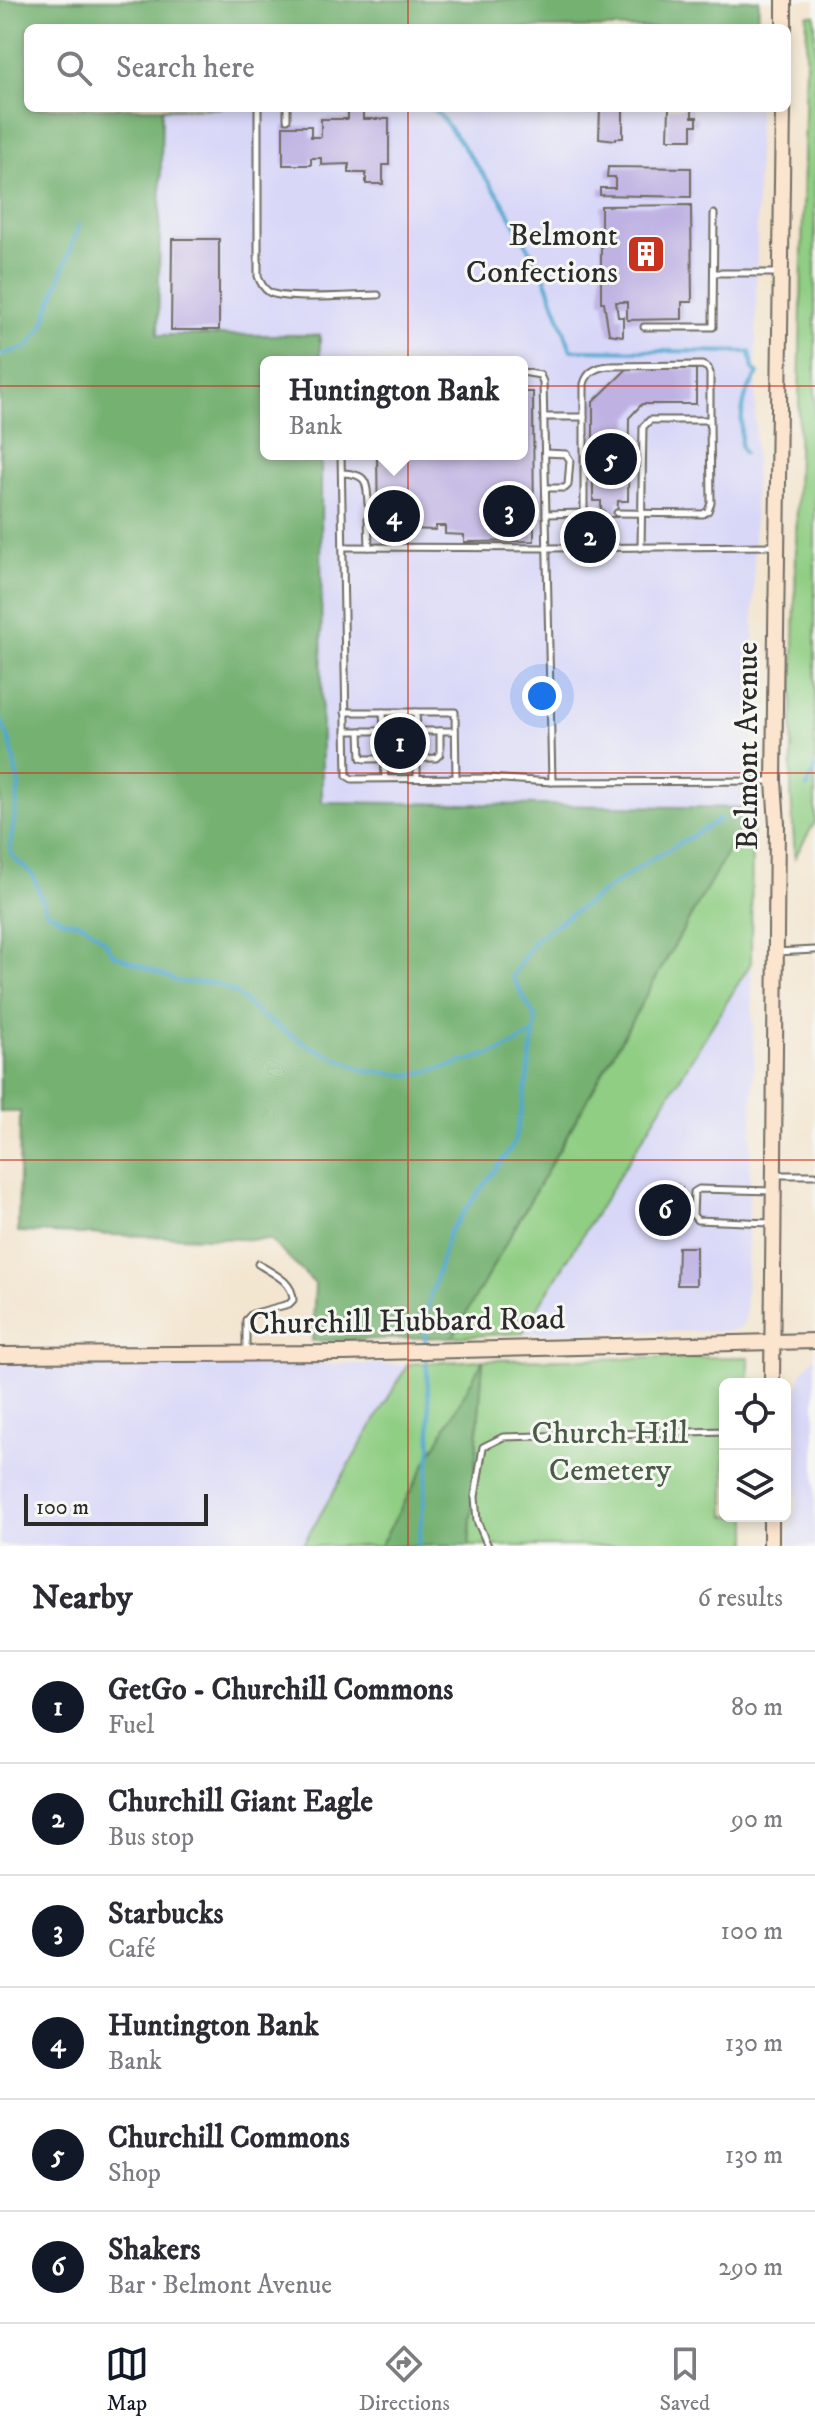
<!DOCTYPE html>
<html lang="en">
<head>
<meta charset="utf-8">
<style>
	:root { --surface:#fff; --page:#f7f7f7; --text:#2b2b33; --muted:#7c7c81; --line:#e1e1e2; --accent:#111827 }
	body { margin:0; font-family:"IM FELL DW Pica",serif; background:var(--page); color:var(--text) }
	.controls { position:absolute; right:24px; bottom:24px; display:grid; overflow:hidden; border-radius:12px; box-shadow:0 4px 12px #0003 }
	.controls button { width:72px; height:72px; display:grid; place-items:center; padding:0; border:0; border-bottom:2px solid var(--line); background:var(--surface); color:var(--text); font:40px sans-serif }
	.scale { position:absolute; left:24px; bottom:20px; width:184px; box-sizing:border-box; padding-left:8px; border:4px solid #2b2b2b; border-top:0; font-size:22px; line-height:28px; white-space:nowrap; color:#2b2b2b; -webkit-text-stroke:6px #f6f6f2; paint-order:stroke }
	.you { position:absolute; left:542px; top:696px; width:28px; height:28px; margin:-20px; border:6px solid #fff; border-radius:50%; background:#1a73e8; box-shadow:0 0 0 12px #1a73e833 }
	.badge { display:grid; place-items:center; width:52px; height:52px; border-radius:50%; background:var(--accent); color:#fff; font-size:26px; font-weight:700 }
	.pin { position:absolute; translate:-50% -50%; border:4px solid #fff; box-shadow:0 2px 8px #0006 }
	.popup { position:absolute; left:260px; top:356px; width:268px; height:104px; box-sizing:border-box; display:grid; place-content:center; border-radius:12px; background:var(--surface); filter:drop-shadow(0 2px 6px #0005); font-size:26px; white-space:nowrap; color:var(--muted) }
	.popup b { font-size:30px; color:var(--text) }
	.popup::after { content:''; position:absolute; left:50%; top:100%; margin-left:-16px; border:16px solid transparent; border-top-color:var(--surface) }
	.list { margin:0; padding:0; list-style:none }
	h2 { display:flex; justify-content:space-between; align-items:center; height:104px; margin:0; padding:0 32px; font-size:34px }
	h2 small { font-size:26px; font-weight:400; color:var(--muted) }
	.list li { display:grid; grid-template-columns:52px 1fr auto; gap:24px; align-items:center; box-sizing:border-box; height:112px; padding:0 32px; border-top:2px solid var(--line) }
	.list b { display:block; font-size:30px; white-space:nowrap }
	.list p { margin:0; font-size:26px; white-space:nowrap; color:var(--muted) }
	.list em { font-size:26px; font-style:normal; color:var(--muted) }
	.icon { flex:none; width:44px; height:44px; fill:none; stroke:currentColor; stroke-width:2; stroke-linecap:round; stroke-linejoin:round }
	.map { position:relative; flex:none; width:815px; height:1546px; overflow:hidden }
	.search { position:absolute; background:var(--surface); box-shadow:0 4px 12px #0003; left:24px; right:24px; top:24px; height:88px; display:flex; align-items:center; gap:20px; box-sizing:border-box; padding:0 28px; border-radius:12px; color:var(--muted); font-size:30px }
	.sheet { height:776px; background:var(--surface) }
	nav { display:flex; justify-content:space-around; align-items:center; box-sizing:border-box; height:112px; border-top:2px solid var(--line); background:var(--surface); font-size:22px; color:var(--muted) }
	nav a { display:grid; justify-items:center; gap:4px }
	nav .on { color:var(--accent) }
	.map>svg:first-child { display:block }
	.built { fill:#d8d7f8 }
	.green { fill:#90ce83; stroke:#5e7c57; stroke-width:2 }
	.forest { fill:#74b171; stroke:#506e4e; stroke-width:2 }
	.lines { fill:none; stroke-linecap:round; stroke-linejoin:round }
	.stream { stroke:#52a8ce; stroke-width:4 }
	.building { fill:#bfb2e3 }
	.lane-casing { stroke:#716c64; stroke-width:9 }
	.secondary-casing { stroke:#716c64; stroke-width:18 }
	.lane { stroke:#fff; stroke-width:5 }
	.secondary { stroke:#fce5cf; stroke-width:14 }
	.grid { fill:none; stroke:#c8321e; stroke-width:2; stroke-opacity:0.55 }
	.labels { text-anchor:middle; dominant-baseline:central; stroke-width:6; stroke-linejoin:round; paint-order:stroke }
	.poi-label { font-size:32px; fill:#2b2b2b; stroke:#f6f6f2; text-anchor:end }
	.street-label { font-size:32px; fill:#2b2b2b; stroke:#f6f6f2 }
	.park-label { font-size:32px; fill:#495c45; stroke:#f6f6f2 }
</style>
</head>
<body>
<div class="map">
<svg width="815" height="1546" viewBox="0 0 815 1546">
	<rect width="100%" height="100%" fill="#f6f6f2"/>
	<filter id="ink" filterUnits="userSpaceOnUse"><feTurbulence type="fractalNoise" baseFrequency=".0125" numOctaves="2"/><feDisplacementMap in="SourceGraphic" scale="16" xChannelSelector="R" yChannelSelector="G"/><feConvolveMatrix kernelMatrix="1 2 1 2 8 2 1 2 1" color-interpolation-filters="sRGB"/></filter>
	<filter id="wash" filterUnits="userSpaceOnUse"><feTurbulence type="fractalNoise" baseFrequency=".006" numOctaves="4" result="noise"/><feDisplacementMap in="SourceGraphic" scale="32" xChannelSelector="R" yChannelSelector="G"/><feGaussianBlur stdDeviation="1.8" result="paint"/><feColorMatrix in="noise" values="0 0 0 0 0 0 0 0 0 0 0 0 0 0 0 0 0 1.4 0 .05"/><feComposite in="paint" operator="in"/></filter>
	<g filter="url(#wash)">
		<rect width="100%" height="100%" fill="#f3e5cf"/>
		<!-- built -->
		<g class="built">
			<polygon points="162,108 758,108 752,808 322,802 321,454 522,454 522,362 320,362 320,336 158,335"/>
			<polygon points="751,963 754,1058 745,1321 740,1328 728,1331 522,1333"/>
			<polygon points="815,1357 815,1546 789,1546 789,1534 797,1502 798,1387 802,1371"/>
			<polygon points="0,1363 408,1364 302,1546 0,1546"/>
		</g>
		<!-- green -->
		<g class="green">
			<polygon points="807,15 815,15 815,822 795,857 791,793"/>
			<polygon points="752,808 751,963 522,1333 453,1337"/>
			<polygon points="749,1357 749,1384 725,1384 725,1516 748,1516 748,1546 469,1546 483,1362 380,1546 302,1546 408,1364 483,1360"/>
		</g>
		<!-- forest -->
		<g class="forest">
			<polygon points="0,0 759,0 758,28 28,28 28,108 221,108 162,109 158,335 320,335 320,362 266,362 266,454 321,454 322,802 752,808 453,1337 312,1341 315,1284 270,1240 18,1232 20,1112 0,1112"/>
			<polygon points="483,1360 469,1546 380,1546"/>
		</g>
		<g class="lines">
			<!-- stream -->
			<g class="stream">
				<path d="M431 108 441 116 501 199 518 229 546 280 571 350 750 352 753 369 758 374C740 398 741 417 741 447L744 453"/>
				<polyline points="0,355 28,347 43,326 79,225"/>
				<polyline points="0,718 10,741 19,786 10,847 13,857 33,875 46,911 65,921 82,923 104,940 113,954 180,982 214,983 234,992 262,1017 309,1046 366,1071 409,1075 447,1067 501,1051 533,1034"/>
				<polyline points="807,788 815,767"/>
				<polyline points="418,1546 431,1447 424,1319 449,1232 514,1144 527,1082 536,1019 512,976 536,938 647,862 721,819"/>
			</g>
		</g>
		<g id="blocks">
			<!-- building -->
			<g class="building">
				<polygon points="600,108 623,108 623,138 616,138 616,140 599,138"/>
				<polygon points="669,108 692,108 692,117 697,117 697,125 692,125 692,139 668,139"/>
				<polygon points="348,111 363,111 363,119 389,119 389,165 383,165 383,184 366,184 366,173 349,173 349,164 321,165 321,158 311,158 311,165 283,165 283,126 311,126 311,137 321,137 321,119 348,119"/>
				<polygon points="608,167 691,168 691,197 600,195 600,188 615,188 615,177 607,177"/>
				<polygon points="691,205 692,302 682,302 682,319 627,320 627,302 616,302 618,317 623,317 623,336 609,334 604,302 601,302 601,206"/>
				<polygon points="172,239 219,239 219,330 171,330"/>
				<polygon points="628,368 696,369 696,404 642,404 629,418 628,501 618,501 617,517 601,517 601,501 593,501 593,402"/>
				<polygon points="522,392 533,392 534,541 464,542 464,535 445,534 445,526 436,526 436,530 378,528 377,454 522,454"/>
				<polygon points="656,1184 662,1184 662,1188 669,1188 669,1185 678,1185 678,1188 682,1188 681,1197 678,1197 677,1226 660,1225 660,1223 653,1222"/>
				<polygon points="678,1247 696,1247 696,1285 677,1285"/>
			</g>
		</g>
	</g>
	<g filter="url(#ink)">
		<use href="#blocks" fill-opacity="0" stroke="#716c64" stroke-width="2"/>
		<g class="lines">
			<defs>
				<g id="lane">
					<path d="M258 108V276C260 282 263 288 269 292 282 301 357 295 378 295"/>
					<polyline points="287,108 287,119"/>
					<polyline points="714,273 781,273"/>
					<polyline points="644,327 713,327 714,214"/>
					<polyline points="522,372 540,375 543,382 552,782"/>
					<polyline points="545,417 584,417"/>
					<polyline points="545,453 566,454 570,460 568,485 565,488 546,488"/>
					<polyline points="341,454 347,776 352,779 488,778 552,782 773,781"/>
					<path d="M342 473C367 474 367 481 368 504"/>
					<polyline points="584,513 601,513"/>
					<polyline points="617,513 703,514 708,511 711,503 710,421"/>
					<path d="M546 514 584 513V384C587 372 597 367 609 366L702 365 708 368 710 373V420H650L643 427 641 548"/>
					<polyline points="368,517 369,547"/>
					<polyline points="343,547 548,548 774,546"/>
					<polyline points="345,712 455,712 456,778"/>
					<polyline points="383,712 384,731"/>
					<polyline points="416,712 417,731"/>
					<polyline points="346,731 455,731"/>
					<polyline points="360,731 361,758 365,759 436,758 440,754 440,731"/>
					<polyline points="384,758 385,778"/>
					<polyline points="417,758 417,778"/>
					<polyline points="776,952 815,950"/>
					<polyline points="775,1175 815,1175"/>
					<polyline points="770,1223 697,1220 693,1215 694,1192 699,1189 773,1191"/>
					<path d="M246 1352V1320L252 1314 289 1304 293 1300C293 1281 272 1273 258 1264"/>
					<polyline points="488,1546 477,1521 475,1497 483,1447 503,1437 725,1431"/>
				</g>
				<g id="secondary">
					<polyline points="784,28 784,0"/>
					<polyline points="0,1355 343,1353 815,1341"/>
					<polyline points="772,1384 777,824 774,781 783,108"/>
					<polyline points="771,1546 771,1516"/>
				</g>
			</defs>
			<!-- lane casing -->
			<use href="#lane" class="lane-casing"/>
			<!-- secondary casing -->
			<use href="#secondary" class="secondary-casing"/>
			<!-- lane -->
			<use href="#lane" class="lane"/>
			<!-- secondary -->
			<use href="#secondary" class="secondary"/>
		</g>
	</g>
	<!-- grid -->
	<path class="grid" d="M408 0V28M408 108V1546M0 386H815M0 773H815M0 1160H815"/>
	<!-- icons -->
	<defs>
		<symbol id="building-square" viewBox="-11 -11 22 22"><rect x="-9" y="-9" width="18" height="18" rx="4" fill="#c8321e" stroke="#f6f6f2"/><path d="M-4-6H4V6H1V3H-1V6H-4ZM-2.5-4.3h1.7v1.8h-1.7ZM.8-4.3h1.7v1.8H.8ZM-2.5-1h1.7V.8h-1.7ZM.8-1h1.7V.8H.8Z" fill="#fff"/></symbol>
	</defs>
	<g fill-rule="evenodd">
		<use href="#building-square" x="624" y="232" width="44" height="44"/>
	</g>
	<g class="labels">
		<!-- poi labels -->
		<g class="poi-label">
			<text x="618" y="236">Belmont<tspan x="618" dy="37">Confections</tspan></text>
		</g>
		<!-- street labels -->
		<g class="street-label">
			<text transform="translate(748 746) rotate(-90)">Belmont Avenue</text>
			<text transform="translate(407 1322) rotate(-1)">Churchill Hubbard Road</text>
		</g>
		<!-- park labels -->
		<g class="park-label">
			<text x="610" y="1434">Church Hill<tspan x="610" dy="37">Cemetery</tspan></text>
		</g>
	</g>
</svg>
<div class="controls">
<button><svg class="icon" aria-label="locate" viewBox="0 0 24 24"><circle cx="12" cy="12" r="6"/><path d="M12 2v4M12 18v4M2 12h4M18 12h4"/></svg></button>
<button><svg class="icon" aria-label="layers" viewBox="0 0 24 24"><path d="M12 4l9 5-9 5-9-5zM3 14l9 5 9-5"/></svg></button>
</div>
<div class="scale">100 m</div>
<div class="you"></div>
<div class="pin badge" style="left:400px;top:743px">1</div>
<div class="pin badge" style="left:590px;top:537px">2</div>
<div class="pin badge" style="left:509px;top:511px">3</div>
<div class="pin badge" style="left:394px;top:516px">4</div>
<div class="popup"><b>Huntington Bank</b>Bank</div>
<div class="pin badge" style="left:611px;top:459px">5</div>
<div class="pin badge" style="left:665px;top:1210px">6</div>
<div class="search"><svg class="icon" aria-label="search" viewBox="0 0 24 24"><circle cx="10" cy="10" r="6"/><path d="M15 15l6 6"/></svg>Search here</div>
</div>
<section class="sheet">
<h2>Nearby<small>6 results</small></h2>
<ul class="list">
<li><span class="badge">1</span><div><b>GetGo - Churchill Commons</b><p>Fuel</p></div><em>80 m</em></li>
<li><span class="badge">2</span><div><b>Churchill Giant Eagle</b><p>Bus stop</p></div><em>90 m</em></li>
<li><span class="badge">3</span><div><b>Starbucks</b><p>Café</p></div><em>100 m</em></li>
<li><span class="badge">4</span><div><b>Huntington Bank</b><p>Bank</p></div><em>130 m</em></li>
<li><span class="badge">5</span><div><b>Churchill Commons</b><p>Shop</p></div><em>130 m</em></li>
<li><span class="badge">6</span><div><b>Shakers</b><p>Bar · Belmont Avenue</p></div><em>290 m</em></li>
</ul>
</section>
<nav>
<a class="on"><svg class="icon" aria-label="map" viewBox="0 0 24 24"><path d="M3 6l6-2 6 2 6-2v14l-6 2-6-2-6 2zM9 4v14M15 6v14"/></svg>Map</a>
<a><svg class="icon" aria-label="directions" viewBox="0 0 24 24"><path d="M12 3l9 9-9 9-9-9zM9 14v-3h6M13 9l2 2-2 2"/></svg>Directions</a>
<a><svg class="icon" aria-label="saved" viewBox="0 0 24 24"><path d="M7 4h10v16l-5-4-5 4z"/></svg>Saved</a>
</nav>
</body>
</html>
